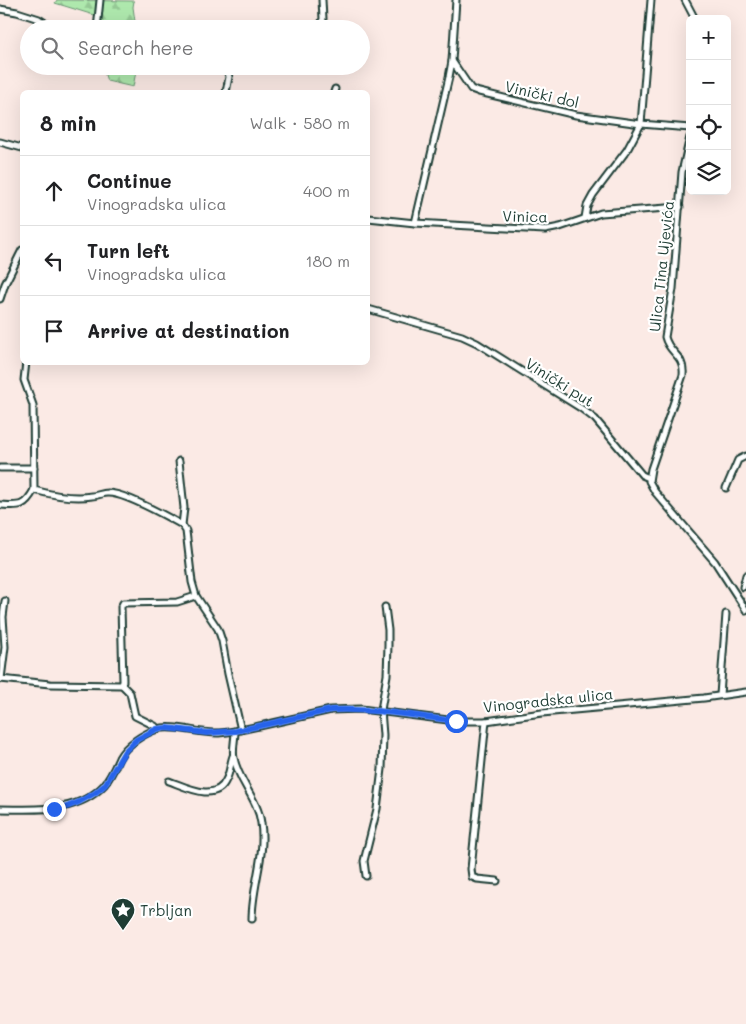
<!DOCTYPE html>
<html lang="en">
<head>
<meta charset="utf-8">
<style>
	:root { --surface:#fff; --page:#f2f2f2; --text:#202124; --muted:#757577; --line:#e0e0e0 }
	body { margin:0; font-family:Mali,sans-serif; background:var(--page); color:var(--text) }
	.controls { position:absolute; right:15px; top:15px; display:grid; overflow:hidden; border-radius:8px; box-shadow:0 5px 20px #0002 }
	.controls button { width:45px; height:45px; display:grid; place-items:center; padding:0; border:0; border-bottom:1px solid var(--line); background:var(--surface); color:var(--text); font:25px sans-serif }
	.stop { position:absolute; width:15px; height:15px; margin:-11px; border:4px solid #2563eb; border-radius:50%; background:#fff }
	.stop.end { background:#2563eb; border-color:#fff; box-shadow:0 1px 5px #0008 }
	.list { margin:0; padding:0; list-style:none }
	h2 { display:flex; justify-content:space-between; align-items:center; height:65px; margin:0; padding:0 20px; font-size:21px }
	h2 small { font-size:16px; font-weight:400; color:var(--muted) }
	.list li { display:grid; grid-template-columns:32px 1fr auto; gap:15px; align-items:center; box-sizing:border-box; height:70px; padding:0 20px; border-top:1px solid var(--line) }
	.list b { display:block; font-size:19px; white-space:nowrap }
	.list p { margin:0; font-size:16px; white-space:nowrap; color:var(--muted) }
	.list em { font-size:16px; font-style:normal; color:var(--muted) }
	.icon { flex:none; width:28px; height:28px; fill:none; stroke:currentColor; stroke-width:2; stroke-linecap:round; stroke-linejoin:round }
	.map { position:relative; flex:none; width:746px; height:1024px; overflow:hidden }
	.search { position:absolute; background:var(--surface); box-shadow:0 5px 20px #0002; left:20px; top:20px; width:350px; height:55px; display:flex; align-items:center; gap:12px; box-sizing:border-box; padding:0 18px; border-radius:28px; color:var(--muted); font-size:19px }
	.panel { position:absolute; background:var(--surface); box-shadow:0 5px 20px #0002; left:20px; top:90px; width:350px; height:275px; border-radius:8px }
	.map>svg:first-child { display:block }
	.forest { fill:url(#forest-firs); stroke:#669270 }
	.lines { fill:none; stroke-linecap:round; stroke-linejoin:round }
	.street-casing { stroke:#1f3d34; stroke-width:9 }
	.street { stroke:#fff; stroke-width:5 }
	.route { stroke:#2563eb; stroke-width:6 }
	.labels { text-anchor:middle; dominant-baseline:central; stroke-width:4.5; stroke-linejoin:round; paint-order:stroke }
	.street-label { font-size:15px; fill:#1f3d34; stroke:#fff }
	.poi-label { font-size:15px; fill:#1f3d34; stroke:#fff; text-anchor:start }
</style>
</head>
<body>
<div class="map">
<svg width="746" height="1024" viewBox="0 0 746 1024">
	<defs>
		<pattern id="forest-firs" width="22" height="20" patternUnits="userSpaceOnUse" patternTransform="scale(1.25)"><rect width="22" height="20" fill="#aee8ad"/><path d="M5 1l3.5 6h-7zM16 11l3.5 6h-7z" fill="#95c895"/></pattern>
	</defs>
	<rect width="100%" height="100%" fill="#fbeae5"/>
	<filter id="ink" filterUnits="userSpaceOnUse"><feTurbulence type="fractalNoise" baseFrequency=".02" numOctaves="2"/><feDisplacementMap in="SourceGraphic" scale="10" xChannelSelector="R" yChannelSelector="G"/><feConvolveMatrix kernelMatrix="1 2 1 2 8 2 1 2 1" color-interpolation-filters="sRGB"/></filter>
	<g filter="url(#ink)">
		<!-- forest -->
		<g class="forest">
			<polygon points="57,0 134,1 133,7 136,29 95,29 97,16 55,3"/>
			<polygon points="102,66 137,66 133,87 107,81"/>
		</g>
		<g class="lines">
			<defs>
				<g id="street">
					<polyline points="685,0 695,19"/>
					<polyline points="0,9 17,12 39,19 55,29"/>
					<polyline points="97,29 100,0"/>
					<polyline points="319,29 323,19 322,0"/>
					<polyline points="452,61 471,89 479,92 576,115 641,124 690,128"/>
					<polyline points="212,66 222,68 228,72 229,77 226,92"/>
					<polyline points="334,92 335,89"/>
					<path d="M690 137 682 172 673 289 665 337C669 354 685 355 683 375L651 469 649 481 655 492 715 562 746 610"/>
					<polyline points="0,142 22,148"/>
					<polyline points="368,218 415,223 545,230 560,227 601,213 680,207"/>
					<polyline points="585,218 587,206 593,195 627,150 641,124 651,0"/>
					<polyline points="415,223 449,77 452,61 456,0"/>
					<polyline points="0,299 5,284 22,250"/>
					<polyline points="368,309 462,336 477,343 582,409 595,419 642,475 649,478"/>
					<polyline points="179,461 184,508 182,525 186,531 192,582 196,596 218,629 222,641 228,674 241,730"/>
					<polyline points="0,468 34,468"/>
					<polyline points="726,488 738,460 746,456"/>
					<path d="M34 490C52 495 74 499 92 496 97 496 102 493 107 493 124 492 166 516 182 525"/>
					<path d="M0 505C19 506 24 508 34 490L33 405 24 380 26 362"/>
					<polyline points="743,587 746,575"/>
					<polyline points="0,679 50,684 122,685 130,693 135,716 155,726 157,729"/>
					<polyline points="1,679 5,647 3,617 5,601"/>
					<polyline points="122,685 123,681 121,607 123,603 177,602 196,596"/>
					<polyline points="720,695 726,614"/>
					<polyline points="486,721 471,869 472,877 477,879 497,881"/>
					<path d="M235 731C235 740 232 750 234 758 238 781 258 799 261 823 266 855 252 886 252 919"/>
					<path d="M169 781C186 787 216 803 226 780 230 773 230 764 233 756"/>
					<path d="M0 809C36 809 77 814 104 785 111 777 115 767 119 758 126 745 144 733 158 729 172 724 201 734 219 733 234 732 249 728 264 725 286 720 308 715 331 710L361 709 456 721H486L542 713 704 698 746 692"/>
					<polyline points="366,876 364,861 377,809 382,769 383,735 381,710 387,675 388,645 388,630 385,607"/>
				</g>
			</defs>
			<!-- street casing -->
			<use href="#street" class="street-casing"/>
			<!-- street -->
			<use href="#street" class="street"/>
		</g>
	</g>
	<g class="lines" filter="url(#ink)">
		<!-- route -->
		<path class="route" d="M54 809 64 808 79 802 95 793 105 785 125 751 136 740 157 729 167 728 207 733 236 731 331 710C373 708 414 716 456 721"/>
	</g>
	<!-- icons -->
	<defs>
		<symbol id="sight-pin" viewBox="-11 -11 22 30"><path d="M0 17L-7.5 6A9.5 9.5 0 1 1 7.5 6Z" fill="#1f3d34" stroke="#fff"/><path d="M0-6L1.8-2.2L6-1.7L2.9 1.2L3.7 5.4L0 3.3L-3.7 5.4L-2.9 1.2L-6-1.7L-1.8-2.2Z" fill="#fff"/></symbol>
	</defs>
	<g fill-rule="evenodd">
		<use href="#sight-pin" x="109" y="896" width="28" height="38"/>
	</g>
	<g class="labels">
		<!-- street labels -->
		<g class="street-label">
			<text transform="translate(542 94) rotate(13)">Vinički dol</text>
			<text transform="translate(525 216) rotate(1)">Vinica</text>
			<text transform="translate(661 266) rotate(-84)">Ulica Tina Ujevića</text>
			<text transform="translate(560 382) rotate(32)">Vinički put</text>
			<text transform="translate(548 700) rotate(-6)">Vinogradska ulica</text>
		</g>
		<!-- poi labels -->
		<g class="poi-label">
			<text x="140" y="910">Trbljan</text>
		</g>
	</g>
</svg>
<div class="controls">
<button>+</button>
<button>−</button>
<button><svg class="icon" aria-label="locate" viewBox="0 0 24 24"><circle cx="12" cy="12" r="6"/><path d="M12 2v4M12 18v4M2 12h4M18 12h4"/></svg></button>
<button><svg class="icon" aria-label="layers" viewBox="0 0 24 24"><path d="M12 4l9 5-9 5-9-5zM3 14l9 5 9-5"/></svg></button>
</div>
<div class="stop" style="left:456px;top:721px"></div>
<div class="stop end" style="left:54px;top:809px"></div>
<div class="search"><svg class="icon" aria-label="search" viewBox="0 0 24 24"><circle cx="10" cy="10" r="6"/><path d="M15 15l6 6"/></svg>Search here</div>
<section class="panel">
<h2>8 min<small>Walk · 580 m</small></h2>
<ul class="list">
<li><svg class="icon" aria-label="ahead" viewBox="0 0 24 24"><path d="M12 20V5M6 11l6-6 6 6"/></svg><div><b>Continue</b><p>Vinogradska ulica</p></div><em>400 m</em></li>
<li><svg class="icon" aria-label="left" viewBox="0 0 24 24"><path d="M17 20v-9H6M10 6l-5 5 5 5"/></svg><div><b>Turn left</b><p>Vinogradska ulica</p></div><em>180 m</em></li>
<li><svg class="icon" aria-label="arrive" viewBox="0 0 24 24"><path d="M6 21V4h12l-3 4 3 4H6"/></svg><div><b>Arrive at destination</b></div></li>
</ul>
</section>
</div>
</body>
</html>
